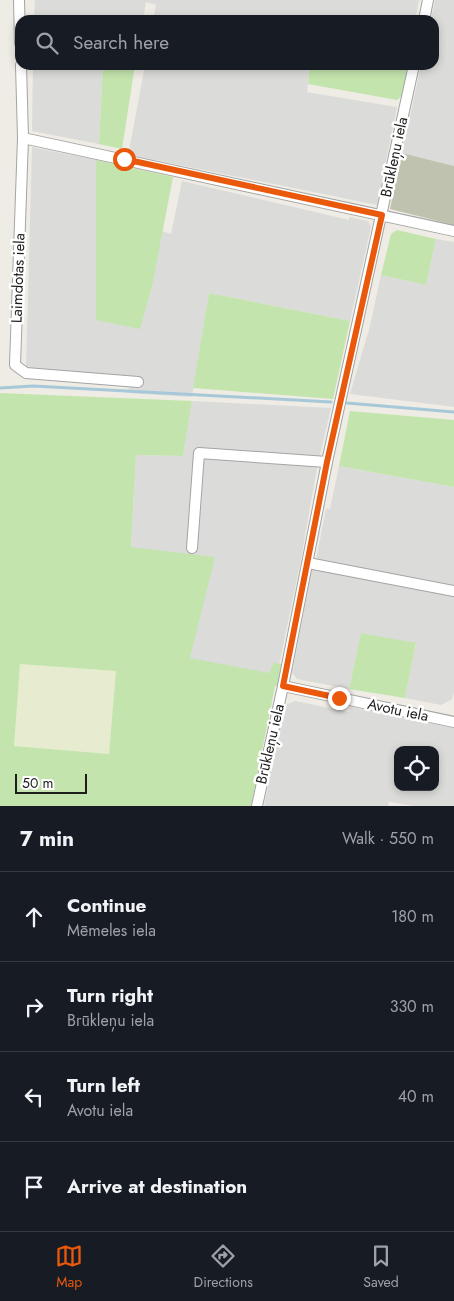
<!DOCTYPE html>
<html lang="en">
<head>
<meta charset="utf-8">
<style>
	:root { --surface:#171b24; --page:#20242c; --text:#f1f3f6; --muted:#9ea1a6; --line:#363941; --accent:#ea580c }
	body { margin:0; font-family:Jost,sans-serif; background:var(--page); color:var(--text) }
	.controls { position:absolute; right:15px; bottom:15px; display:grid; overflow:hidden; border-radius:10px; box-shadow:0 2px 8px #0003 }
	.controls button { width:45px; height:45px; display:grid; place-items:center; padding:0; border:0; border-bottom:1px solid var(--line); background:var(--surface); color:var(--text); font:25px sans-serif }
	.scale { position:absolute; left:15px; bottom:12px; width:72px; box-sizing:border-box; padding-left:5px; border:2px solid #1d1d1d; border-top:0; font-size:14px; line-height:18px; white-space:nowrap; color:#1d1d1d; -webkit-text-stroke:4px #fff; paint-order:stroke }
	.stop { position:absolute; width:15px; height:15px; margin:-11px; border:4px solid #ea580c; border-radius:50%; background:#fff }
	.stop.end { background:#ea580c; border-color:#fff; box-shadow:0 1px 5px #0008 }
	.list { margin:0; padding:0; list-style:none }
	h2 { display:flex; justify-content:space-between; align-items:center; height:65px; margin:0; padding:0 20px; font-size:21px }
	h2 small { font-size:16px; font-weight:400; color:var(--muted) }
	.list li { display:grid; grid-template-columns:32px 1fr auto; gap:15px; align-items:center; box-sizing:border-box; height:90px; padding:0 20px; border-top:1px solid var(--line) }
	.list b { display:block; font-size:19px; white-space:nowrap }
	.list p { margin:0; font-size:16px; white-space:nowrap; color:var(--muted) }
	.list em { font-size:16px; font-style:normal; color:var(--muted) }
	.icon { flex:none; width:28px; height:28px; fill:none; stroke:currentColor; stroke-width:2; stroke-linecap:round; stroke-linejoin:round }
	.map { position:relative; flex:none; width:454px; height:806px; overflow:hidden }
	.search { position:absolute; background:var(--surface); box-shadow:0 2px 8px #0003; left:15px; right:15px; top:15px; height:55px; display:flex; align-items:center; gap:12px; box-sizing:border-box; padding:0 18px; border-radius:15px; color:var(--muted); font-size:19px }
	.sheet { height:425px; background:var(--surface) }
	nav { display:flex; justify-content:space-around; align-items:center; box-sizing:border-box; height:70px; border-top:1px solid var(--line); background:var(--surface); font-size:14px; color:var(--muted) }
	nav a { display:grid; justify-items:center; gap:2px }
	nav .on { color:var(--accent) }
	.map>svg:first-child { display:block }
	.residential { fill:#dbdbda; fill-rule:evenodd }
	.construction { fill:#c0c2b0 }
	.farmland { fill:#e7ecd0 }
	.grass { fill:#c3e5ad; fill-rule:evenodd }
	.lines { fill:none; stroke-linecap:round; stroke-linejoin:round }
	.stream { stroke:#a7c8d9; stroke-width:3 }
	.minor-casing { stroke:#a4a4a4; stroke-width:12 }
	.minor { stroke:#fff; stroke-width:10 }
	.route { stroke:#ea580c; stroke-width:6 }
	.labels { text-anchor:middle; dominant-baseline:central; stroke-width:5; stroke-linejoin:round; paint-order:stroke }
	.street-label { font-size:15px; fill:#1d1d1d; stroke:#fff }
</style>
</head>
<body>
<div class="map">
<svg width="454" height="806" viewBox="0 0 454 806">
	<rect width="100%" height="100%" fill="#eeece4"/>
	<!-- residential -->
	<g class="residential">
		<polygon points="35,0 419,0 415,20 153,20 156,5 146,2 143,20 118,20 105,18 104,20 34,20"/>
		<polygon points="435,0 454,0 454,166 402,153 421,65 434,65 434,20 431,20"/>
		<polygon points="33,65 103,65 99,144 32,131"/>
		<polygon points="145,65 310,65 307,92 397,107 377,205 130,155 129,151"/>
		<polygon points="32,147 96,160 96,319 140,328 152,287 161,231 171,234 182,181 349,220 349,217 368,221 371,227 350,321 209,293 192,397 128,393 130,378 26,367"/>
		<polygon points="436,239 454,242 454,407 350,394 370,326 381,275 426,285"/>
		<polygon points="192,401 331,408 317,468 300,564 276,680 189,662 131,548 136,455 183,456"/>
		<polygon points="339,466 454,487 454,588 316,560 326,509 330,509"/>
		<polygon points="312,569 454,595 454,692 452,699 441,705 405,698 416,644 361,633 349,689 297,679 292,673"/>
		<path d="M295 701 349 712 351 707 454 728V806H414L389 802 388 806H264L285 705ZM398 750H435V787H398Z"/>
	</g>
	<!-- construction -->
	<polygon class="construction" points="402,153 454,166 454,225 390,209"/>
	<!-- farmland -->
	<polygon class="farmland" points="20,663 116,671 109,754 14,746"/>
	<!-- grass -->
	<g class="grass">
		<polygon points="103,65 135,65 122,149 99,144"/>
		<polygon points="310,65 409,65 404,94 397,100 308,84"/>
		<polygon points="96,160 173,177 152,287 140,329 96,320"/>
		<polygon points="397,230 436,239 426,285 381,275 391,234"/>
		<polygon points="209,293 350,321 333,399 193,388"/>
		<path d="M0 393 192 401 183 456 136 455 131 547 215 557 190 658 270 673 273 663 283 664 279 686H275L251 806H0ZM20 664 116 671 109 754 14 746Z"/>
		<polygon points="350,411 454,420 454,487 339,466"/>
		<polygon points="361,633 416,643 405,698 349,689"/>
	</g>
	<g class="lines">
		<!-- stream -->
		<g class="stream">
			<polyline points="0,388 33,386 331,402"/>
			<polyline points="347,403 454,412"/>
		</g>
		<defs>
			<g id="minor">
				<polyline points="19,0 20,43"/>
				<polyline points="424,20 428,0"/>
				<polyline points="21,65 23,138 15,365 26,373 138,382"/>
				<polyline points="23,138 454,231"/>
				<polyline points="192,548 199,453 327,462"/>
				<polyline points="308,563 454,591"/>
				<polyline points="283,686 454,722"/>
				<polyline points="257,806 283,686 327,462 414,65"/>
			</g>
		</defs>
		<!-- minor casing -->
		<use href="#minor" class="minor-casing"/>
		<!-- minor -->
		<use href="#minor" class="minor"/>
	</g>
	<g class="lines">
		<!-- route -->
		<polyline class="route" points="124,159 382,215 327,462 283,686 339,698"/>
	</g>
	<g class="labels">
		<!-- street labels -->
		<g class="street-label">
			<text transform="translate(394 157) rotate(-78)">Brūkleņu iela</text>
			<text transform="translate(18 278) rotate(-88)">Laimdotas iela</text>
			<text transform="translate(398 710) rotate(12)">Avotu iela</text>
			<text transform="translate(270 744) rotate(-77)">Brūkleņu iela</text>
		</g>
	</g>
</svg>
<div class="controls">
<button><svg class="icon" aria-label="locate" viewBox="0 0 24 24"><circle cx="12" cy="12" r="6"/><path d="M12 2v4M12 18v4M2 12h4M18 12h4"/></svg></button>
</div>
<div class="scale">50 m</div>
<div class="stop" style="left:124px;top:159px"></div>
<div class="stop end" style="left:339px;top:698px"></div>
<div class="search"><svg class="icon" aria-label="search" viewBox="0 0 24 24"><circle cx="10" cy="10" r="6"/><path d="M15 15l6 6"/></svg>Search here</div>
</div>
<section class="sheet">
<h2>7 min<small>Walk · 550 m</small></h2>
<ul class="list">
<li><svg class="icon" aria-label="ahead" viewBox="0 0 24 24"><path d="M12 20V5M6 11l6-6 6 6"/></svg><div><b>Continue</b><p>Mēmeles iela</p></div><em>180 m</em></li>
<li><svg class="icon" aria-label="right" viewBox="0 0 24 24"><path d="M7 20v-9h11M14 6l5 5-5 5"/></svg><div><b>Turn right</b><p>Brūkleņu iela</p></div><em>330 m</em></li>
<li><svg class="icon" aria-label="left" viewBox="0 0 24 24"><path d="M17 20v-9H6M10 6l-5 5 5 5"/></svg><div><b>Turn left</b><p>Avotu iela</p></div><em>40 m</em></li>
<li><svg class="icon" aria-label="arrive" viewBox="0 0 24 24"><path d="M6 21V4h12l-3 4 3 4H6"/></svg><div><b>Arrive at destination</b></div></li>
</ul>
</section>
<nav>
<a class="on"><svg class="icon" aria-label="map" viewBox="0 0 24 24"><path d="M3 6l6-2 6 2 6-2v14l-6 2-6-2-6 2zM9 4v14M15 6v14"/></svg>Map</a>
<a><svg class="icon" aria-label="directions" viewBox="0 0 24 24"><path d="M12 3l9 9-9 9-9-9zM9 14v-3h6M13 9l2 2-2 2"/></svg>Directions</a>
<a><svg class="icon" aria-label="saved" viewBox="0 0 24 24"><path d="M7 4h10v16l-5-4-5 4z"/></svg>Saved</a>
</nav>
</body>
</html>
